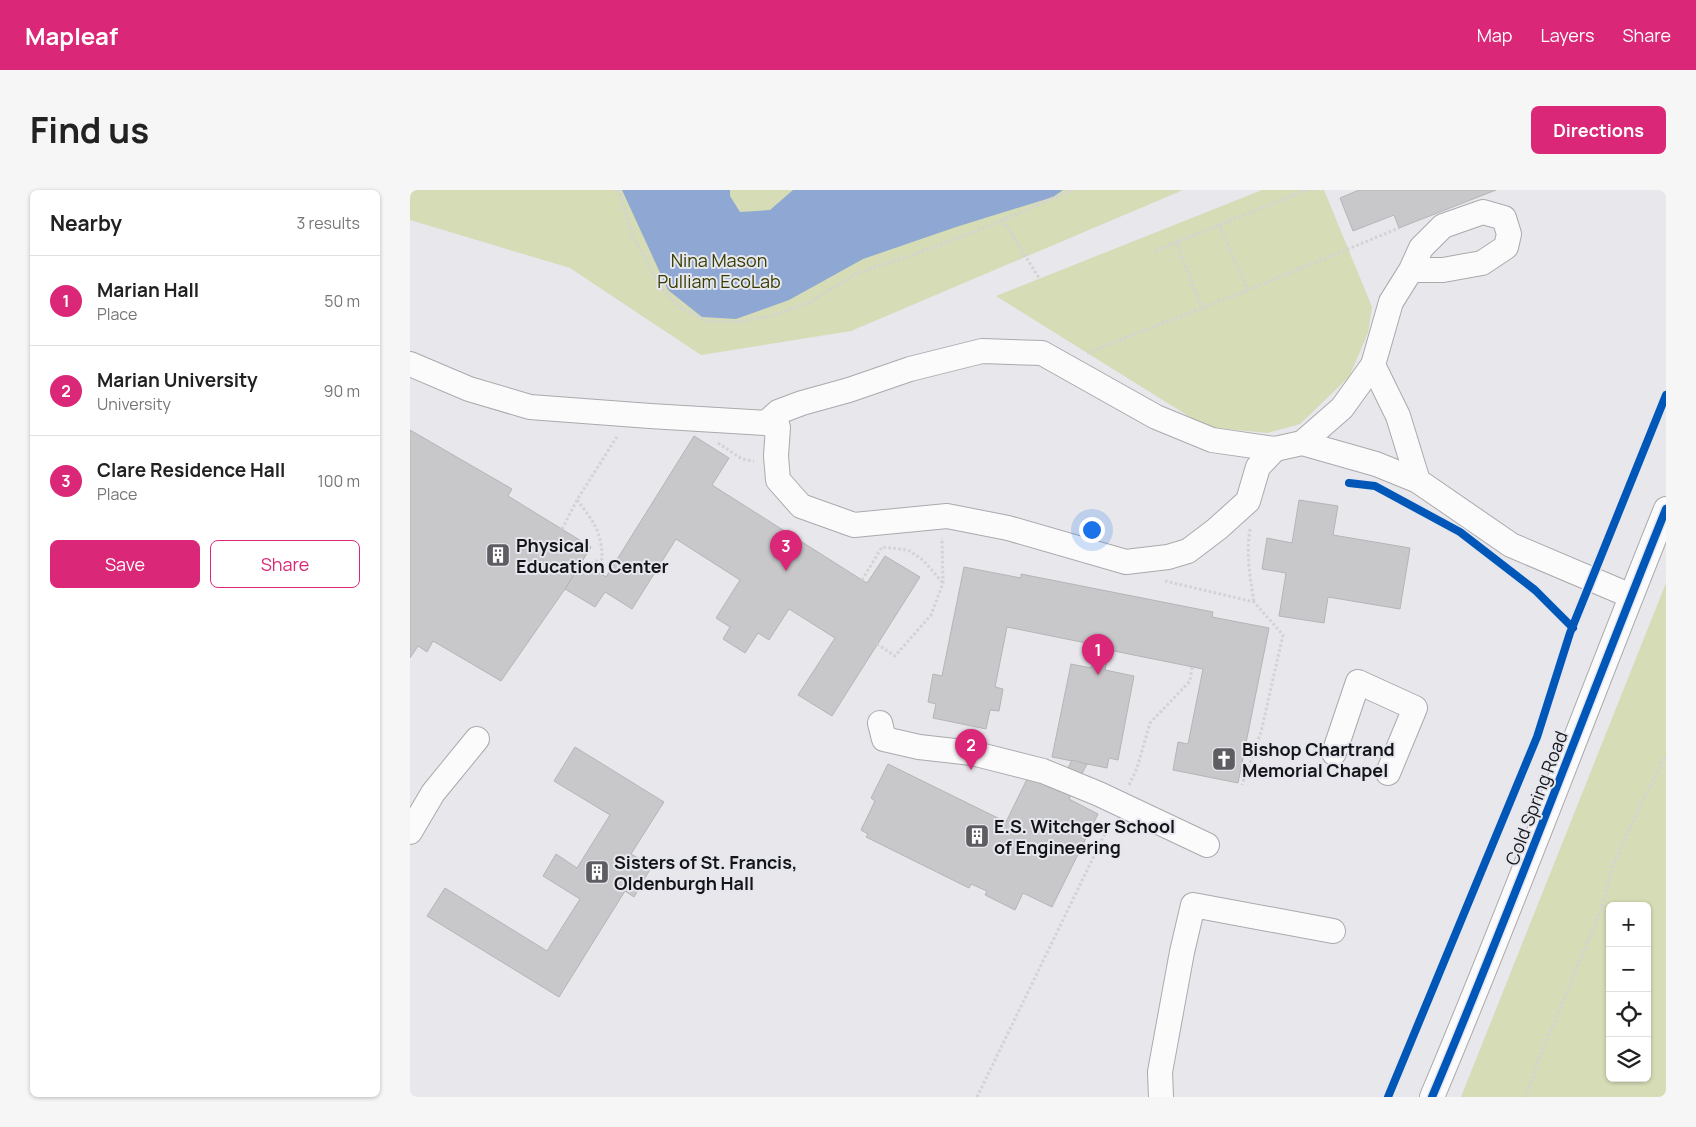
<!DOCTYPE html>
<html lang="en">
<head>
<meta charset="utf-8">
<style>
	:root { --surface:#fff; --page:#f6f6f6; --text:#222; --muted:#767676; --line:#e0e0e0; --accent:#db2777 }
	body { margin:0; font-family:Manrope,sans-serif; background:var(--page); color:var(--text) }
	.controls { position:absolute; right:15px; bottom:15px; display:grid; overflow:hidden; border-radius:8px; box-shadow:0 1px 4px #0004 }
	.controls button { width:45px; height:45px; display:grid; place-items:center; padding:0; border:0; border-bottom:1px solid var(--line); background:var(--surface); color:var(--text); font:25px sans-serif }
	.you { position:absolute; left:681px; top:339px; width:18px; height:18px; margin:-12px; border:4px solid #fff; border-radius:50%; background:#1a73e8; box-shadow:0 0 0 8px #1a73e833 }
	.badge { display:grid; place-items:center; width:32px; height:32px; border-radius:50%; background:var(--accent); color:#fff; font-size:16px; font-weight:700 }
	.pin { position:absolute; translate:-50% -41px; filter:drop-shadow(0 1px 2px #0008) }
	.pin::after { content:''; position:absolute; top:26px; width:18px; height:15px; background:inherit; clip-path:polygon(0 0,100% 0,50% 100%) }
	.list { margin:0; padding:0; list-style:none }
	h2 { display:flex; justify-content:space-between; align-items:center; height:65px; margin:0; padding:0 20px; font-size:21px }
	h2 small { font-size:16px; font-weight:400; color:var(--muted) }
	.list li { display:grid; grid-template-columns:32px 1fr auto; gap:15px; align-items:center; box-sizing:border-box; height:90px; padding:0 20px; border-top:1px solid var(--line) }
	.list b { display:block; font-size:19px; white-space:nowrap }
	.list p { margin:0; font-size:16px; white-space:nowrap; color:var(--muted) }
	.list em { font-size:16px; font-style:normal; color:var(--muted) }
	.actions { display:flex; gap:10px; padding:15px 20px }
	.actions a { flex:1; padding:11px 0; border:1px solid var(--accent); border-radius:8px; text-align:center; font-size:18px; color:var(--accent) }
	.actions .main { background:var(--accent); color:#fff }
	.icon { flex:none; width:28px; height:28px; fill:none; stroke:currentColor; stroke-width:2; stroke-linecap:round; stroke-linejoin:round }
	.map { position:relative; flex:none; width:1256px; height:907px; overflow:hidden; border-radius:8px }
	header { display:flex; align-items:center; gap:30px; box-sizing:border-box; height:70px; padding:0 25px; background:var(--accent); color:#fff }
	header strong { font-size:24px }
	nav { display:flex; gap:28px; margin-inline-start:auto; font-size:18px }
	.intro { display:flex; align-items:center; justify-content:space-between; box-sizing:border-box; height:120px; padding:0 30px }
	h1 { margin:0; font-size:35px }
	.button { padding:12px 22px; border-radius:8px; background:var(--accent); color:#fff; font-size:18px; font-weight:700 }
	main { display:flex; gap:30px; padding:0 30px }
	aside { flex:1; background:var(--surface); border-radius:8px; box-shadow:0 1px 4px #0004 }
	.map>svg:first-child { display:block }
	.green { fill:#d6dcb6; fill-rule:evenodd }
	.water { fill:#8ea7d3 }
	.building { fill:#c8c8cb; stroke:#b5b5b8 }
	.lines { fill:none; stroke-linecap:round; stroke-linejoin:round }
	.minor-casing { stroke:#aaaaad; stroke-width:26 }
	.path { stroke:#d3d3d4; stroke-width:3; stroke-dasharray:2.5 2.5; stroke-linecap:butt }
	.minor { stroke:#fbfbfc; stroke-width:24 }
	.cycleway-casing { stroke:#e5e6ee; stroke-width:11 }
	.cycleway { stroke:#0057b8; stroke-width:8 }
	.labels { text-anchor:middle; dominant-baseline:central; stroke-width:4; stroke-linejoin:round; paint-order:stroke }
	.park-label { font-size:18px; fill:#383d01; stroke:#e5e6ee }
	.poi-label { font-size:18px; font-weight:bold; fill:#151518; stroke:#e5e6ee; text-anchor:start }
	.street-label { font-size:18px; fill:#151518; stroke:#e5e6ee }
</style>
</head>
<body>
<header>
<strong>Mapleaf</strong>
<nav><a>Map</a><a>Layers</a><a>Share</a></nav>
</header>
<div class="intro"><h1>Find us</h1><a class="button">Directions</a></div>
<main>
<aside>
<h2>Nearby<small>3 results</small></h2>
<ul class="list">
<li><span class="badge">1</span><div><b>Marian Hall</b><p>Place</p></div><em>50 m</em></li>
<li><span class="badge">2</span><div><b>Marian University</b><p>University</p></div><em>90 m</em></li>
<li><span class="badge">3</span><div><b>Clare Residence Hall</b><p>Place</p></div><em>100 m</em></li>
</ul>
<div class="actions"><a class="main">Save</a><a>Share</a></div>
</aside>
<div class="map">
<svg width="1256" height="907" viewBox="0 0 1256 907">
	<rect width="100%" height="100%" fill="#e7e7ec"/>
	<!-- green -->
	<g class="green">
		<polygon points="0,0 773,0 441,141 291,165 160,78 0,30"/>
		<polygon points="852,0 914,0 962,117 958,143 939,187 890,234 857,243 796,237 586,106"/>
		<path d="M1256 393V907H1051ZM1200 716H1237V888H1200Z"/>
	</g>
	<!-- water -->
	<polygon class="water" points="212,0 320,0 320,6 330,22 360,20 383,0 653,0 643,7 546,37 453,69 379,110 326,129 292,127 258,100"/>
	<!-- building -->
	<g class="building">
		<polygon points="949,0 1086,0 989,38 984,25 943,41 930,8"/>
		<polygon points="0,240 102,299 98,306 181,357 155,399 91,491 23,451 17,462 8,456 0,468"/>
		<polygon points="284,246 319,268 302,295 452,390 457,393 475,366 510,387 422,526 388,505 425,448 379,419 359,450 348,443 335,463 313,449 320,437 306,428 330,390 266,349 222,419 195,402 185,417 155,399 172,372 196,387"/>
		<polygon points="889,310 928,316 923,345 1000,358 990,419 918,407 914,433 869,426 876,383 852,379 857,348 882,353"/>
		<polygon points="554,377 611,388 611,384 803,422 802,427 859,438 828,593 763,580 768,552 778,554 793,479 699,460 695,480 724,486 708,570 699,568 697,578 642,567 661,474 681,478 686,455 597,437 585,497 593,499 589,521 580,520 576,539 523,528 526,514 518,512 523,484 532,486"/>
		<polygon points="165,557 254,612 221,664 242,676 224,707 215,701 149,807 17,726 35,698 137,761 170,709 133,686 146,664 167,678 200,625 144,591"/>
		<polygon points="662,570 677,574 659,609 688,624 642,717 613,703 605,720 575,705 577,701 561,694 559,698 456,647 458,644 451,640 465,611 461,608 478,574 596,632 618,587 647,600"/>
	</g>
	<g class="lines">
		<defs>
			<g id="minor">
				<polyline points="1001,80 1011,58 1033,36 1073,22 1094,28 1099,44 1096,57 1072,73 1033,80 1001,80 981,112 963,175 988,226 1008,291 1101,355 1221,406"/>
				<polyline points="0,174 59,199 120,217 240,226 356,233 368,237 366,266 368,290 391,316 444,335 537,326 598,338 716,372 758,367 778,361 807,339 838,311 848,277 865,259"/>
				<polyline points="356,233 368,222 392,213 439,200 500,179 572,161 632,163 746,227 802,250 865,259 892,253 966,274 1008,291"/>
				<polyline points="892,253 932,218 963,175"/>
				<polyline points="470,533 474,549 509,557 562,563 633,581 689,604 797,655"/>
				<polyline points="924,563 948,492 1005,518 978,583"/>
				<polyline points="0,642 23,603 67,549"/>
				<polyline points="751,907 750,882 772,762 783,715 923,741"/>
				<path d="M1022 907C1104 713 1177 515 1256 319"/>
			</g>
		</defs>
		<!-- minor casing -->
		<use href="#minor" class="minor-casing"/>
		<!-- path -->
		<g class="path">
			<polyline points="206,0 210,5 222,45 251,98 269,117 297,131 329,132 360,126 398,113 450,82 503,65 571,39 662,0"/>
			<polyline points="593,30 629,88"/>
			<polyline points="809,35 838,100"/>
			<polyline points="766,52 792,118"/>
			<polyline points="745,61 896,0"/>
			<polyline points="677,163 838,100 989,38"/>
			<polyline points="308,253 332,269 344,271"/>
			<path d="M167 310C183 331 192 341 192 369L177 375"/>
			<polyline points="152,339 167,310 208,245"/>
			<path d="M840 339C836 364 840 388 844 412"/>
			<polyline points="452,390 472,357 498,360 513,370 533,393"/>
			<polyline points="755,391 844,412 873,445 851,542 832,595"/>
			<polyline points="467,454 485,466 521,425 533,393 532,348"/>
			<polyline points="719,595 727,578 740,533 780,491 782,477"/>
			<polyline points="567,907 700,633"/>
			<polyline points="1116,907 1130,866 1191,720 1205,670 1229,618 1256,565"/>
		</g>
		<!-- minor -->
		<use href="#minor" class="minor"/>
		<defs>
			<g id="cycleway">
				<polyline points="939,293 965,296 1050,342 1125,400 1163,438"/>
				<polyline points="978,907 1127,547 1160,443 1256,205"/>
				<path d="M1022 907C1104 713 1177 515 1256 319"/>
			</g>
		</defs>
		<!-- cycleway casing -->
		<use href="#cycleway" class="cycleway-casing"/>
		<!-- cycleway -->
		<use href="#cycleway" class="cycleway"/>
	</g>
	<!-- icons -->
	<defs>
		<symbol id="building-square" viewBox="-11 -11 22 22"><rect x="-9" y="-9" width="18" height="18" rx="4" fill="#5e5e62" stroke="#e5e6ee"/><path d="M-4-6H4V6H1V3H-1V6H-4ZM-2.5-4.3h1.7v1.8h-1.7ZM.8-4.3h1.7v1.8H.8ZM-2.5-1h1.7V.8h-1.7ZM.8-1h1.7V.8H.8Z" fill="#fff"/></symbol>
		<symbol id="church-square" viewBox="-11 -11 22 22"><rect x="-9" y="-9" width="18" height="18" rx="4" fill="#5e5e62" stroke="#e5e6ee"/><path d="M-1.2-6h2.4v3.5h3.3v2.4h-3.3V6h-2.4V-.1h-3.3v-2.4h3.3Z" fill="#fff"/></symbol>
	</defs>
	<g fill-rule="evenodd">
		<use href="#building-square" x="74" y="351" width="28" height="28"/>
		<use href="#church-square" x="800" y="555" width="28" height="28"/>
		<use href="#building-square" x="553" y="632" width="28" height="28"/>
		<use href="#building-square" x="173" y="668" width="28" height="28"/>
	</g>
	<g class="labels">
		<!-- park labels -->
		<g class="park-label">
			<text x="309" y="70">Nina Mason<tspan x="309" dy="21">Pulliam EcoLab</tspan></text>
		</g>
		<!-- poi labels -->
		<g class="poi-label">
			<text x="106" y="355">Physical<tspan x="106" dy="21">Education Center</tspan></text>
			<text x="832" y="559">Bishop Chartrand<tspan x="832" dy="21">Memorial Chapel</tspan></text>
			<text x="584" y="636">E.S. Witchger School<tspan x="584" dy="21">of Engineering</tspan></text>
			<text x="204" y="672">Sisters of St. Francis,<tspan x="204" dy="21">Oldenburgh Hall</tspan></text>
		</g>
		<!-- street labels -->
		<g class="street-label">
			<text transform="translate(1126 608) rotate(-69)">Cold Spring Road</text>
		</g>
	</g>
</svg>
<div class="controls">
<button>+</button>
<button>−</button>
<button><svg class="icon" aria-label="locate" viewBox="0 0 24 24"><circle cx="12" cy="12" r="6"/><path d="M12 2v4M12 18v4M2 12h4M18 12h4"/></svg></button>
<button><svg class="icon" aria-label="layers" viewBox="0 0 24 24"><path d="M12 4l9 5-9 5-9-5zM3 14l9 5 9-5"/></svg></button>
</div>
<div class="you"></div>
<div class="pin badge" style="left:688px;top:485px">1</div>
<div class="pin badge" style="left:561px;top:580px">2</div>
<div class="pin badge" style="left:376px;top:381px">3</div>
</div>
</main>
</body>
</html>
